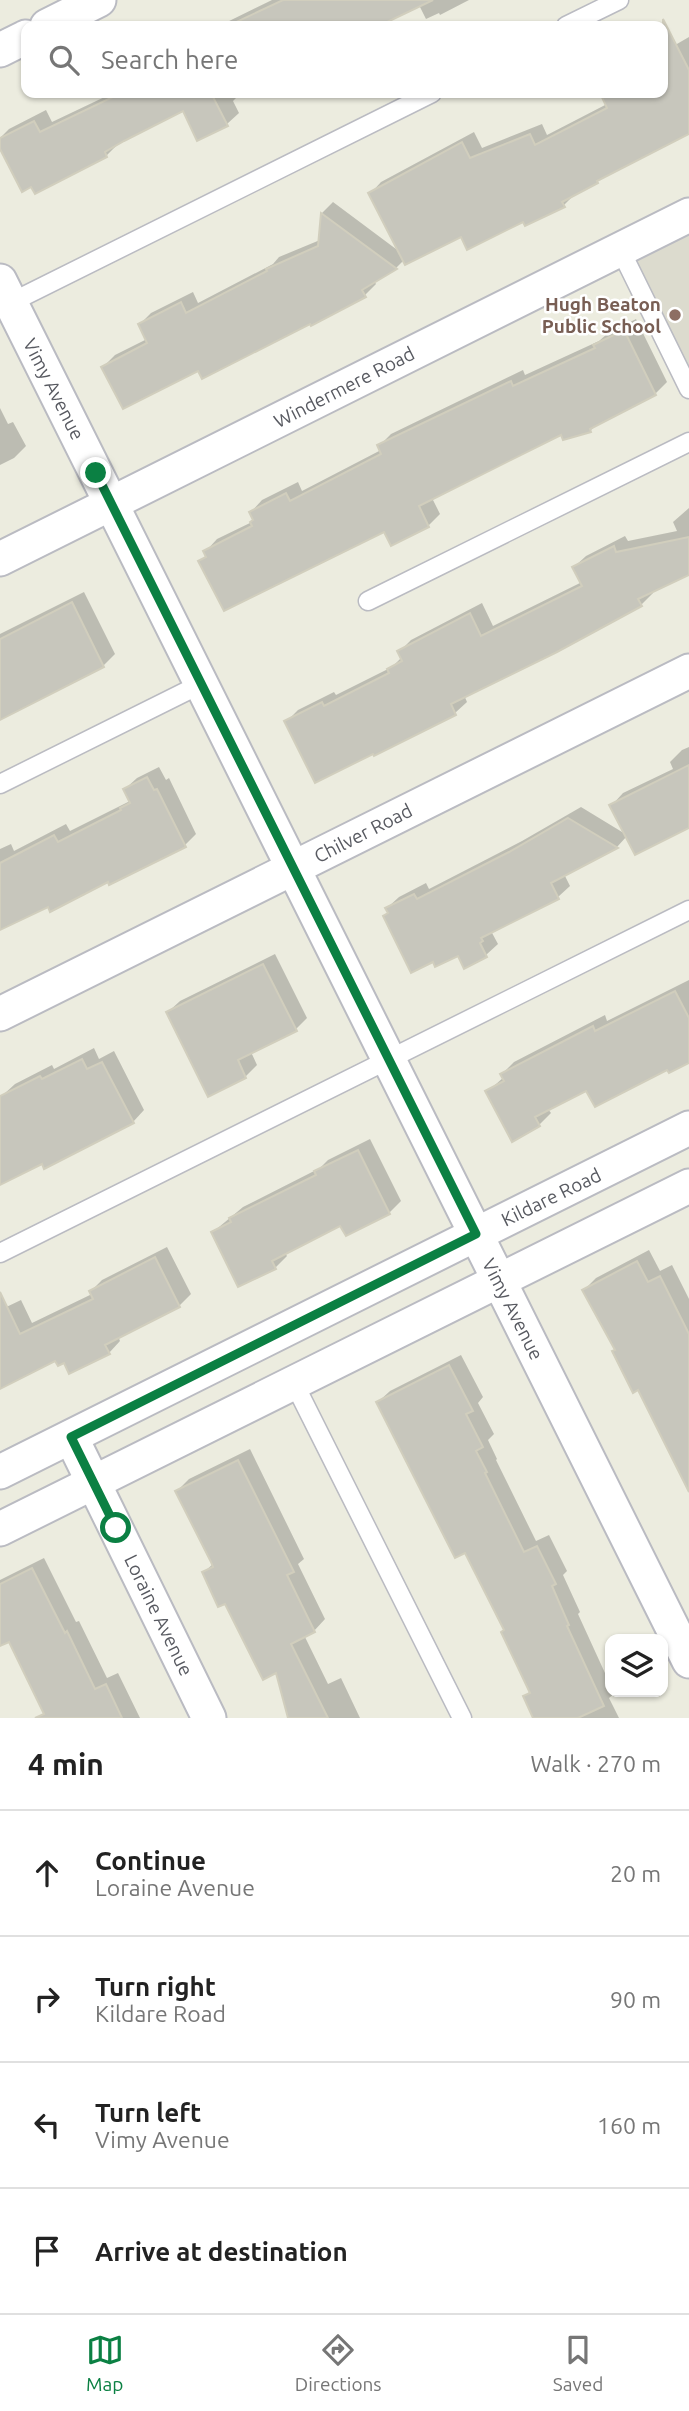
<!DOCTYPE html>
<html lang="en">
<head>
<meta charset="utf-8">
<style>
	:root { --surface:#fff; --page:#f2f2f2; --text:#222; --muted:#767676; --line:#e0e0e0; --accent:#0b8043 }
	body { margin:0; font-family:Ubuntu,sans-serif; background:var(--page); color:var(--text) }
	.controls { position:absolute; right:21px; bottom:21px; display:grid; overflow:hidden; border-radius:14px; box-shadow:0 2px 5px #0004 }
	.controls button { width:63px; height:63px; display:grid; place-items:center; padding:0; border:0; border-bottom:2px solid var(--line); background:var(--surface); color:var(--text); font:35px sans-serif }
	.stop { position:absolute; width:21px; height:21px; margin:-16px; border:5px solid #0b8043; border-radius:50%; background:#fff }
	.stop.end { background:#0b8043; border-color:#fff; box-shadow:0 2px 7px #0008 }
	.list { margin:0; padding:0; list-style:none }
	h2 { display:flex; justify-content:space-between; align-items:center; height:91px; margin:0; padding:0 28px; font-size:30px }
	h2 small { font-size:23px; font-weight:400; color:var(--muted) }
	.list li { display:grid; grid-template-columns:46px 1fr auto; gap:21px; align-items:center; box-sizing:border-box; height:126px; padding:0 28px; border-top:2px solid var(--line) }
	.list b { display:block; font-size:26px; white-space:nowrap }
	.list p { margin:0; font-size:23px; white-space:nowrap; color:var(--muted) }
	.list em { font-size:23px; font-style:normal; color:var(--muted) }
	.icon { flex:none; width:38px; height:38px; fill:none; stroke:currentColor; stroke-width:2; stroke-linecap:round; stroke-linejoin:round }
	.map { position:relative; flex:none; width:689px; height:1718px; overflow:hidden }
	.search { position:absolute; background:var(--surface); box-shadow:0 2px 5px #0004; left:21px; right:21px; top:21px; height:77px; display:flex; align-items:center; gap:18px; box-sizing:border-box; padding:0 24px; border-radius:14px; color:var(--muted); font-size:26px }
	.sheet { height:595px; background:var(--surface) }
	nav { display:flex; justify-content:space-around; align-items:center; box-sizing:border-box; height:98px; border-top:2px solid var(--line); background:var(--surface); font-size:19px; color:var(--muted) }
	nav a { display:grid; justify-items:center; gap:4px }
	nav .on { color:var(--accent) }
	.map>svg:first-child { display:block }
	.education { fill:#dcdbce }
	.shadow { fill:#0003 }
	.building { fill:#c7c6bc; stroke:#d1cebd; stroke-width:2 }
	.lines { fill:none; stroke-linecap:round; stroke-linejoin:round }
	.service-casing { stroke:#babbc2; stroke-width:21 }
	.minor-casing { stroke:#babbc2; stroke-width:37 }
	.service { stroke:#fff; stroke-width:18 }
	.minor { stroke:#fff; stroke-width:33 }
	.route { stroke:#0b8043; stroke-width:9 }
	.education-dot { fill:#8d6e63; stroke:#fff; stroke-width:2.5 }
	.labels { text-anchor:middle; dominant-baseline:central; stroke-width:5; stroke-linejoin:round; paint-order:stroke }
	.education-label { font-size:19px; font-weight:bold; fill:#785e54; stroke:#fff; text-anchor:end }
	.street-label { font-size:19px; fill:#585a61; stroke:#fff }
</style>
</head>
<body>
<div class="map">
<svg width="689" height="1718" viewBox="0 0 689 1718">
	<rect width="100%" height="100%" fill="#ececdf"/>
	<!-- education -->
	<polygon class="education" points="689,233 689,371 634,260"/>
	<!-- shadow -->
	<g class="shadow">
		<polygon points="272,0 469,0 440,15 439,13 426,19 419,5 375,26 219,26"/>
		<polygon points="689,37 689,132 603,176 597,182 575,194 564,205 524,220 461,234 404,260 396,268 374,281 376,284 364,296 198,369 103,367 115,355 147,339 140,324 151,313 193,292 198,303 273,264 279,257 320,240 322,213 333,202 400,252 370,194 381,182 474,132 482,148 542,124 547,135 607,104 604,97 608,93 663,93 663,52"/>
		<polygon points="113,93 241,93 233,101 239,113 227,124 198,138 184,109 118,144 106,156 0,145 0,138 9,129 46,110 52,122"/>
		<polygon points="636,319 667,382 655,394 599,422 591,430 564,438 562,433 432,498 440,514 428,526 384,530 201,561 207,555 206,551 217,539 254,521 251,512 262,500 298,482 302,491 381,450 379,446 391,434 523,370 525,375 599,341 607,334"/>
		<polygon points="0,408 8,424 13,422 26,446 14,458 0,465"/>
		<polygon points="689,508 689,573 651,591 653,593 641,605 464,695 467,702 455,713 375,754 286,722 298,710 334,692 336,695 392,667 401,658 399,652 411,640 482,603 493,626 582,582 574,567 586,556 625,536 628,541 677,531 673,522"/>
		<polygon points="84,592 115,654 103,666 0,718 0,634"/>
		<polygon points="689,747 689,826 627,836 617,847 564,874 570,886 558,897 491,931 498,944 486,955 458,954 389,912 387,908 399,897 426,883 429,889 522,841 581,807 627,835 612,805 623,793 673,769 670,762 682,750"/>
		<polygon points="159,767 166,780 169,778 196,834 185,845 0,928 0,849 11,844 14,851 66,824 70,831 128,802 130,800 125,789 137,778"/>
		<polygon points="275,954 307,1018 296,1029 251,1052 257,1065 245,1077 168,1012 180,1001"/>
		<polygon points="689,980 689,1061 587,1088 548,1109 551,1113 539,1125 513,1139 487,1092 504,1077 502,1074 514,1062 605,1015 607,1021"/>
		<polygon points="94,1048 99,1059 114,1051 144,1110 133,1122 42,1161 0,1183 0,1104 3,1095 15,1084 52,1065 54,1069"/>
		<polygon points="370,1139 401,1201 389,1213 341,1224 285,1253 287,1256 275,1268 213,1232 243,1207 320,1168 328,1160"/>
		<polygon points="167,1247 191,1294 179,1306 118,1336 120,1341 109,1353 65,1361 56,1358 0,1385 0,1310 21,1300 32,1323 92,1294 91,1291 102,1280"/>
		<polygon points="649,1250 660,1271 672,1265 689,1299 689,1490 639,1388 584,1290 596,1278"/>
		<polygon points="461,1355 483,1397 478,1403 494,1434 488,1440 497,1459 496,1460 536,1541 549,1535 567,1571 563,1575 580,1612 578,1614 610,1684 610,1692 615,1693 609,1698 619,1718 535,1718 525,1697 530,1691 505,1629 466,1550 378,1402 390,1391"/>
		<polygon points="250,1449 304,1559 298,1564 325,1619 314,1631 304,1635 328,1684 341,1678 360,1718 289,1718 278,1671 204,1572 213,1564 177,1491 189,1479"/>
		<polygon points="44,1558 76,1622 79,1621 107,1678 118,1673 140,1718 38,1718 45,1712 9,1639 0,1626 0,1580"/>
	</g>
	<!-- building -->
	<g class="building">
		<polygon points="283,0 433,0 379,26 228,26"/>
		<polygon points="663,19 689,70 689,134 597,181 598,183 562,202 565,207 525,226 523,222 467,250 461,237 405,265 368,193 462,142 470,158 530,134 535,145 607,108 600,93 663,93"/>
		<polygon points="121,93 221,93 213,97 228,126 197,141 183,111 124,141 105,152 107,157 35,194 31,187 22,192 0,149 0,138 34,121 40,132"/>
		<polygon points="321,213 397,269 362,290 366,297 311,326 310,324 202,379 198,371 123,409 101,367 147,343 138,324 181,302 186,313 267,271 266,269 318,246"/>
		<polygon points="624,330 656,395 590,429 591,432 563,440 561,435 419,506 429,527 391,546 384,532 224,611 198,561 206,557 203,551 252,526 250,522 253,520 249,512 286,493 290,501 381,454 377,445 511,381 513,386 595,348 593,345"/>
		<polygon points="689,537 689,575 638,599 642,606 557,652 451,704 456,715 374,756 373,754 315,783 284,721 322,702 324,706 389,673 387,669 402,661 397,651 470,613 481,636 582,586 572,567 614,546 616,552"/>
		<polygon points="72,602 104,667 0,720 0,639"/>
		<polygon points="689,765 689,828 635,855 609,805"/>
		<polygon points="147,777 154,790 157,789 186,847 109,885 108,882 50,912 48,907 0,930 0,863 54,835 58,842 121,810 120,808 130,803 123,789"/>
		<polygon points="568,818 618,848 551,883 559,899 481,938 483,941 480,943 487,957 464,969 458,956 435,967 433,962 411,973 383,916 388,913 385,908 414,894 417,899 509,852"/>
		<polygon points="263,964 297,1031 238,1060 246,1078 208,1097 166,1012"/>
		<polygon points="675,991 689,1018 689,1063 669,1073 667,1070 595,1107 586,1091 535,1117 540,1126 512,1142 485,1091 504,1081 500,1074 593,1026 595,1031"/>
		<polygon points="82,1059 87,1069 102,1062 134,1123 44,1169 42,1164 0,1185 0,1096 40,1076 42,1079"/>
		<polygon points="358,1150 390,1214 346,1236 340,1226 272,1261 276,1269 238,1287 211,1232 231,1222 229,1218 316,1175 314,1171"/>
		<polygon points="155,1257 180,1307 105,1345 110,1354 69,1374 64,1363 58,1366 55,1361 0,1389 0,1292 20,1334 93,1299 89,1291"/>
		<polygon points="637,1261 648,1282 660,1276 689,1334 689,1492 638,1390 633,1393 612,1351 615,1350 582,1290"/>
		<polygon points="449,1365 473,1411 466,1414 483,1447 476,1451 487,1472 485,1473 524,1552 537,1546 556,1584 552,1586 569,1625 567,1626 604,1706 578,1718 533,1718 523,1696 530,1693 501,1632 504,1630 465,1553 455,1558 376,1402"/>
		<polygon points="238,1460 294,1572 287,1575 315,1632 291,1644 328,1718 288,1718 276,1673 263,1680 225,1604 218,1607 202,1572 213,1567 211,1562 175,1491"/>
		<polygon points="32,1568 65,1633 67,1631 95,1689 106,1684 122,1718 35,1718 44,1714 9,1642 0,1646 0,1584"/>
	</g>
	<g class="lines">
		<defs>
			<g id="service">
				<polyline points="566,26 619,0"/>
				<polyline points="620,249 689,389"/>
				<polyline points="6,305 432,93"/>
				<polyline points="368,601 689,442"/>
				<polyline points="0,784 201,684"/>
				<polyline points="0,1253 689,910"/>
				<polyline points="294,1383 462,1718"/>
			</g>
			<g id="minor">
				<polyline points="47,26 99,0"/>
				<polyline points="0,50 26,37"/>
				<polyline points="0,281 689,1661"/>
				<polyline points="0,559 689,215"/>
				<polyline points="0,1014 689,671"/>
				<polyline points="71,1437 209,1718"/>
				<polyline points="0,1472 689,1128"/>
				<polyline points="0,1529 689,1186"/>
			</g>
		</defs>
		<!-- service casing -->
		<use href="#service" class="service-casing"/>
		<!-- minor casing -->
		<use href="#minor" class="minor-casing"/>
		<!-- service -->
		<use href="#service" class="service"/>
		<!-- minor -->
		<use href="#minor" class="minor"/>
	</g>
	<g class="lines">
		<!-- route -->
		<polyline class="route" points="96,473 476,1234 71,1437 116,1528"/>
	</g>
	<!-- markers -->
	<circle class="education-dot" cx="675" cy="315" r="7"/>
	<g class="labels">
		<!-- education labels -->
		<g class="education-label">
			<text x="661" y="304">Hugh Beaton<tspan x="661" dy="22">Public School</tspan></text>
		</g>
		<!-- street labels -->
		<g class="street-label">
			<text transform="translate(344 387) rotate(-27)">Windermere Road</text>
			<text transform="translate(54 389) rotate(63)">Vimy Avenue</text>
			<text transform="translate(363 833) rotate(-27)">Chilver Road</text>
			<text transform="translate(551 1197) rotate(-26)">Kildare Road</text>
			<text transform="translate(513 1309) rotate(63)">Vimy Avenue</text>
			<text transform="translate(159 1615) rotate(64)">Loraine Avenue</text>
		</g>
	</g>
</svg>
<div class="controls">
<button><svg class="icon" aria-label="layers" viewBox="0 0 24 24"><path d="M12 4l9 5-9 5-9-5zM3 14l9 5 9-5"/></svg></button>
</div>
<div class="stop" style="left:116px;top:1528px"></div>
<div class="stop end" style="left:96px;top:473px"></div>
<div class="search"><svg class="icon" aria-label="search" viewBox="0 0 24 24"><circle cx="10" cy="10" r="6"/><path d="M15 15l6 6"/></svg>Search here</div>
</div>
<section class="sheet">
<h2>4 min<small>Walk · 270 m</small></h2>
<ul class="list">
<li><svg class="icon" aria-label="ahead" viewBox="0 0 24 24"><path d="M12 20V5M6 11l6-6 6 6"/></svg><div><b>Continue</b><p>Loraine Avenue</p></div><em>20 m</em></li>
<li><svg class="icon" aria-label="right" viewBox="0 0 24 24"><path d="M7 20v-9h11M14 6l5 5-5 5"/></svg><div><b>Turn right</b><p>Kildare Road</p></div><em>90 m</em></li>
<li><svg class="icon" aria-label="left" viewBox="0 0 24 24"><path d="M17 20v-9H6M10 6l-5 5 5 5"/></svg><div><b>Turn left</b><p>Vimy Avenue</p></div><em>160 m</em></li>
<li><svg class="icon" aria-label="arrive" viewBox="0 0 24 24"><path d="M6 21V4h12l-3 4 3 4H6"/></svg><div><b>Arrive at destination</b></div></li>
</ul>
</section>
<nav>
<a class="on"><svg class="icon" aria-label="map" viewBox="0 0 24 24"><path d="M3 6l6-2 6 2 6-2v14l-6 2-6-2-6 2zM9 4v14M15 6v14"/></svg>Map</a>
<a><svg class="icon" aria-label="directions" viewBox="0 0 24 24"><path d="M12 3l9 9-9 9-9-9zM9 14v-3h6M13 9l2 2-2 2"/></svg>Directions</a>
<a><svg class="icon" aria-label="saved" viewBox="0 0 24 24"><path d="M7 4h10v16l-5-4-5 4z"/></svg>Saved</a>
</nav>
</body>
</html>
